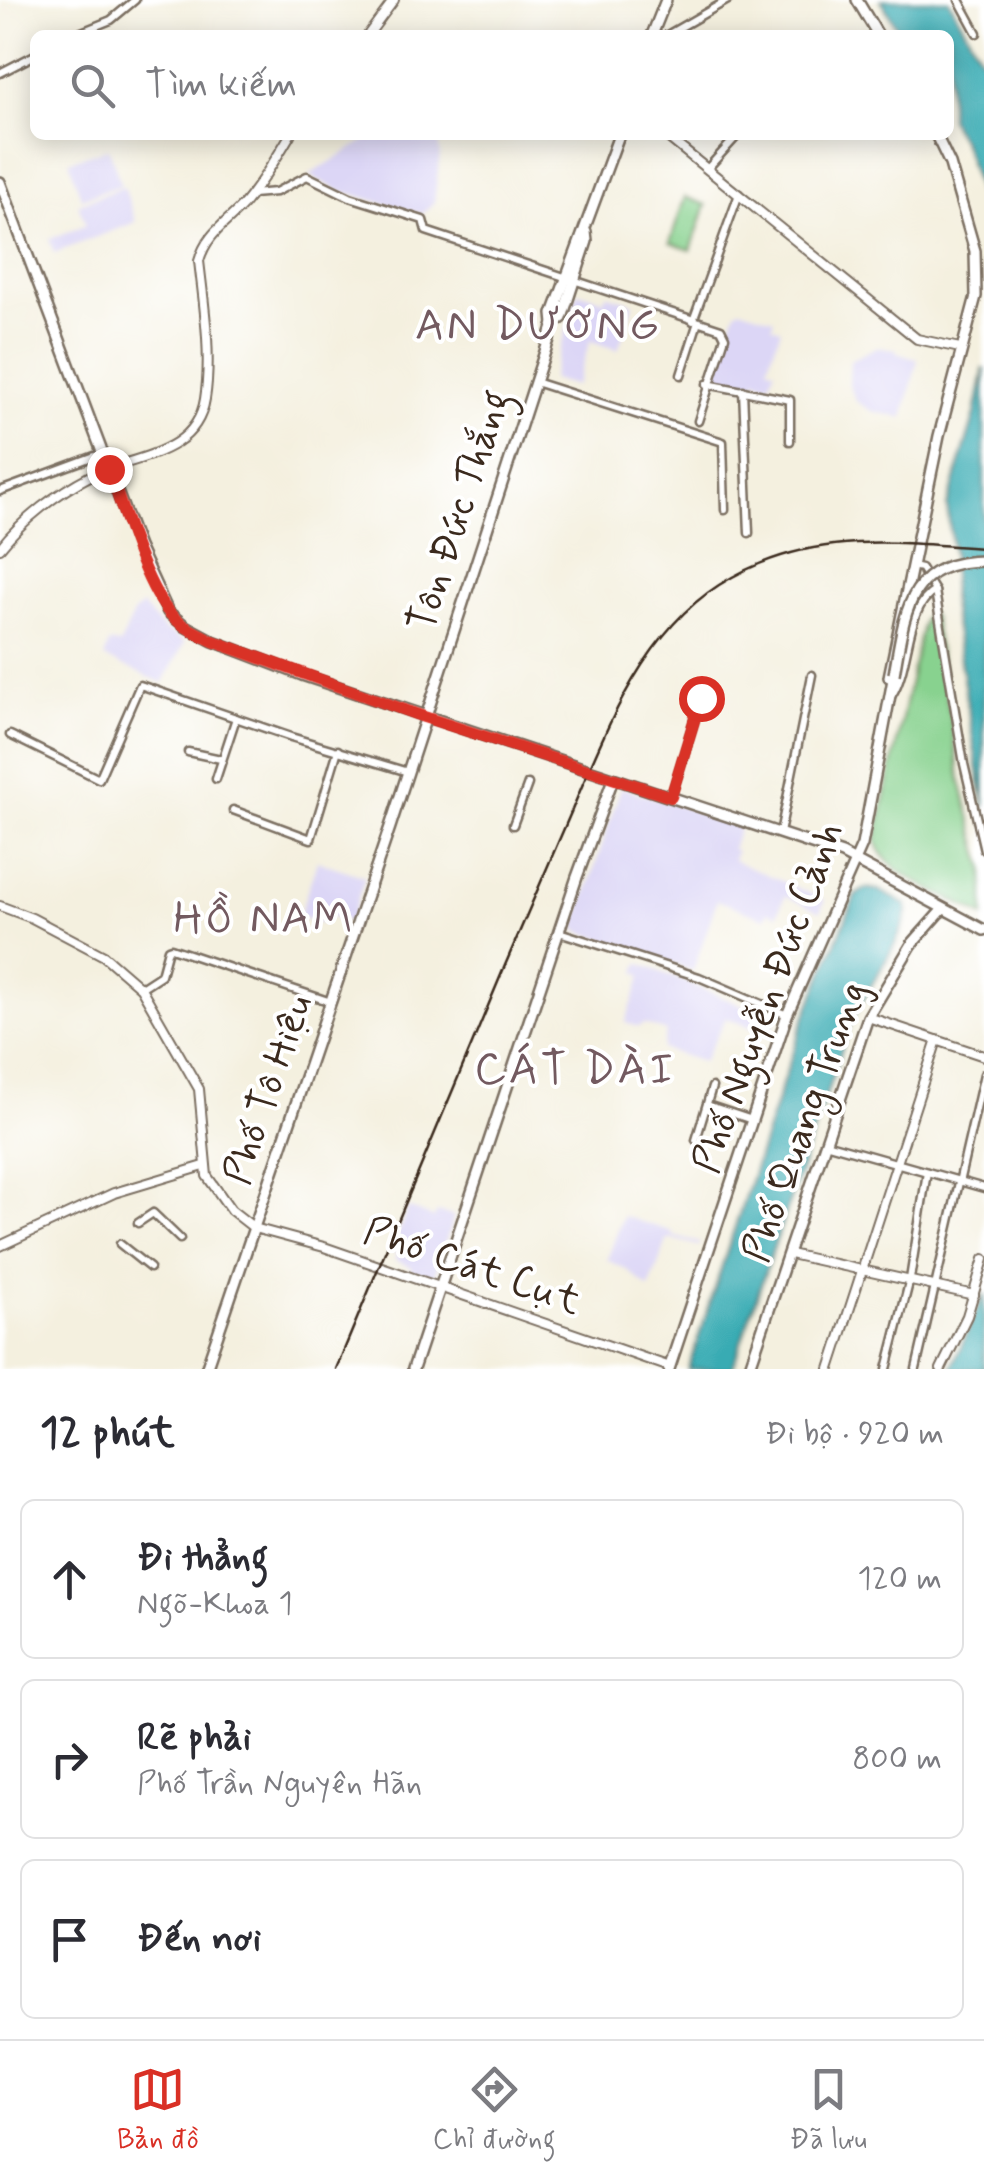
<!DOCTYPE html>
<html lang="vi">
<head>
<meta charset="utf-8">
<style>
	:root { --surface:#fff; --page:#f2f2f3; --text:#2b2b33; --muted:#7c7c81; --line:#e1e1e2; --accent:#d93025 }
	body { margin:0; font-family:Mynerve,sans-serif; background:var(--page); color:var(--text) }
	.stop { position:absolute; width:30px; height:30px; margin:-22px; border:8px solid #d93025; border-radius:50%; background:#fff }
	.stop.end { background:#d93025; border-color:#fff; box-shadow:0 2px 10px #0008 }
	.list { margin:0; padding:0; list-style:none }
	h2 { display:flex; justify-content:space-between; align-items:center; height:130px; margin:0; padding:0 40px; font-size:42px }
	h2 small { font-size:32px; font-weight:400; color:var(--muted) }
	.list li { display:grid; grid-template-columns:65px 1fr auto; gap:30px; align-items:center; box-sizing:border-box; height:160px; margin:0 20px 20px; padding:0 20px; border:2px solid var(--line); border-radius:15px }
	.list b { display:block; font-size:38px; white-space:nowrap }
	.list p { margin:0; font-size:32px; white-space:nowrap; color:var(--muted) }
	.list em { font-size:32px; font-style:normal; color:var(--muted) }
	.icon { flex:none; width:55px; height:55px; fill:none; stroke:currentColor; stroke-width:2; stroke-linecap:round; stroke-linejoin:round }
	.map { position:relative; flex:none; width:984px; height:1369px; overflow:hidden }
	.search { position:absolute; background:var(--surface); box-shadow:0 5px 25px #0003; left:30px; right:30px; top:30px; height:110px; display:flex; align-items:center; gap:25px; box-sizing:border-box; padding:0 35px; border-radius:15px; color:var(--muted); font-size:38px }
	.sheet { height:670px; background:var(--surface) }
	nav { display:flex; justify-content:space-around; align-items:center; box-sizing:border-box; height:140px; border-top:2px solid var(--line); background:var(--surface); font-size:28px; color:var(--muted) }
	nav a { display:grid; justify-items:center; gap:5px }
	nav .on { color:var(--accent) }
	.map>svg:first-child { display:block }
	.built { fill:#dcd6f6 }
	.green { fill:#88d28f; stroke:#627e56; stroke-width:2.5 }
	.water { fill:#39abb3; stroke:#3a6a68; stroke-width:2.5 }
	.lines { fill:none; stroke-linecap:round; stroke-linejoin:round }
	.minor-casing { stroke:#7c6f62; stroke-width:11 }
	.tertiary-casing { stroke:#7c6f62; stroke-width:12 }
	.secondary-casing { stroke:#7c6f62; stroke-width:14 }
	.minor { stroke:#fff; stroke-width:6 }
	.tertiary { stroke:#fff; stroke-width:8 }
	.secondary { stroke:#fff; stroke-width:9 }
	.rail { stroke:#3b2a1e; stroke-width:2.5 }
	.secondary-bridge-casing { stroke:#7c6f62; stroke-width:14; stroke-linecap:butt }
	.secondary-bridge { stroke:#fff; stroke-width:9 }
	.route { stroke:#d93025; stroke-width:12 }
	.labels { text-anchor:middle; dominant-baseline:central; stroke-width:8; stroke-linejoin:round; paint-order:stroke }
	.street-label { font-size:40px; fill:#3b2a1e; stroke:#fff }
	.quarter-label { font-size:45px; letter-spacing:2.5px; fill:#735a60; stroke:#fff }
</style>
</head>
<body>
<div class="map">
<svg width="984" height="1369" viewBox="0 0 984 1369">
	<rect width="100%" height="100%" fill="#fff"/>
	<filter id="ink" filterUnits="userSpaceOnUse"><feTurbulence type="fractalNoise" baseFrequency=".01" numOctaves="2"/><feDisplacementMap in="SourceGraphic" scale="20" xChannelSelector="R" yChannelSelector="G"/><feConvolveMatrix kernelMatrix="1 2 1 2 8 2 1 2 1" color-interpolation-filters="sRGB"/></filter>
	<filter id="wash" filterUnits="userSpaceOnUse"><feTurbulence type="fractalNoise" baseFrequency=".0048" numOctaves="4" result="noise"/><feDisplacementMap in="SourceGraphic" scale="40" xChannelSelector="R" yChannelSelector="G"/><feGaussianBlur stdDeviation="2.25" result="paint"/><feColorMatrix in="noise" values="0 0 0 0 0 0 0 0 0 0 0 0 0 0 0 0 0 1.4 0 .05"/><feComposite in="paint" operator="in"/></filter>
	<g filter="url(#wash)">
		<rect width="100%" height="100%" fill="#f4f0df"/>
		<!-- built -->
		<g class="built">
			<polygon points="374,135 437,135 440,155 434,202 422,214 338,190 309,175"/>
			<polygon points="109,148 121,185 81,198 69,161"/>
			<polygon points="124,187 136,222 54,253 49,239 86,225 78,204"/>
			<polygon points="578,292 602,299 602,303 606,294 634,303 618,350 590,341 576,386 551,379"/>
			<polygon points="740,308 774,319 772,326 781,329 768,366 775,369 769,384 756,379 752,389 719,377 717,381 712,379 736,311"/>
			<polygon points="877,347 897,349 896,353 918,359 903,418 872,411 856,401 849,385 850,360"/>
			<polygon points="142,605 163,629 185,642 163,683 104,658 109,643 120,645 133,614"/>
			<polygon points="621,787 740,826 732,849 736,851 733,860 825,900 820,912 785,896 777,915 769,911 765,918 717,900 693,971 579,931 575,928"/>
			<polygon points="317,861 365,877 350,922 326,914 322,923 299,916"/>
			<polygon points="639,963 775,1019 769,1034 726,1018 703,1062 662,1049 666,1032 644,1024 639,1027 625,1023 642,976 636,972"/>
			<polygon points="408,1208 434,1218 437,1212 454,1216 434,1276 412,1271 412,1267 395,1260 397,1253 391,1250"/>
			<polygon points="623,1216 673,1232 672,1236 700,1243 699,1246 668,1238 649,1289 626,1269 607,1260"/>
		</g>
		<!-- green -->
		<g class="green">
			<polygon points="685,197 706,205 691,250 670,243"/>
			<path d="M929 612 933 618 961 782 984 868V917C953 896 885 878 876 840L923 620Z"/>
		</g>
		<!-- water -->
		<g class="water">
			<polygon points="881,0 949,0 984,63 984,211 963,143 949,119 949,35 901,35"/>
			<polygon points="984,368 984,808 951,604 953,554 947,506 975,414"/>
			<path d="M865 888 879 890 907 905C912 927 864 994 852 1020L732 1369H688L802 1024 855 896Z"/>
			<polygon points="984,1293 984,1369 951,1369"/>
		</g>
	</g>
	<g filter="url(#ink)">
		<g class="lines">
			<defs>
				<g id="minor">
					<polyline points="959,0 977,33"/>
					<polyline points="74,35 111,20 135,0"/>
					<polyline points="667,35 728,0"/>
					<polyline points="0,73 35,55"/>
					<polyline points="708,168 738,135"/>
					<polyline points="252,194 276,192 307,176 350,197 423,220 426,231 721,329 725,337 698,421"/>
					<polyline points="693,321 739,194"/>
					<polyline points="681,375 698,322"/>
					<polyline points="535,382 723,442 725,510"/>
					<polyline points="707,384 790,400 790,441"/>
					<polyline points="743,390 749,533"/>
					<polyline points="0,491 103,453"/>
					<polyline points="912,566 921,568 935,591 964,764 984,850"/>
					<path d="M892 695C911 665 905 607 935 591"/>
					<polyline points="10,735 99,779 140,685 291,737 408,772"/>
					<polyline points="188,752 221,759"/>
					<polyline points="216,779 236,718"/>
					<polyline points="671,797 701,698"/>
					<polyline points="233,810 311,839 338,750"/>
					<polyline points="513,825 528,784"/>
					<polyline points="780,833 812,675"/>
					<polyline points="559,932 699,977 787,1015"/>
					<polyline points="141,988 161,975 168,949 171,948 331,1002"/>
					<polyline points="707,1105 752,1120"/>
					<polyline points="696,1140 712,1087"/>
					<polyline points="825,1143 984,1188"/>
					<polyline points="138,1223 153,1213 180,1239"/>
					<polyline points="120,1244 150,1268"/>
					<polyline points="887,1369 910,1279 927,1172"/>
					<polyline points="916,1369 984,1074"/>
				</g>
				<g id="tertiary">
					<polyline points="368,35 394,0"/>
					<polyline points="665,135 917,339 960,348"/>
					<path d="M0 548C23 519 57 493 90 476 132 456 196 456 205 399 212 355 204 305 199 261 206 234 227 223 244 204 262 182 276 159 290 135"/>
					<polyline points="0,906 32,918 104,956 141,988 199,1089 207,1176 231,1210 254,1228 324,1247 670,1367"/>
					<polyline points="868,1017 984,1056"/>
					<polyline points="0,1246 114,1193 204,1166"/>
					<polyline points="790,1254 974,1295"/>
					<polyline points="830,1369 937,1040"/>
					<polyline points="941,1369 967,1316 984,1259"/>
				</g>
				<g id="secondary">
					<polyline points="857,0 878,35"/>
					<polyline points="652,35 666,0"/>
					<polyline points="0,182 138,547 168,612 185,626 213,641 302,675 842,854 984,930"/>
					<polyline points="554,324 562,318 587,241 586,232"/>
					<polyline points="889,677 939,436 976,296 975,251 950,164 936,135"/>
					<polyline points="206,1369 390,827 554,324 553,314 619,135"/>
					<polyline points="413,1369 577,877 613,779"/>
					<polyline points="669,1369 787,1015 862,845 894,674"/>
					<polyline points="749,1369 868,1017 912,944 943,909"/>
				</g>
			</defs>
			<!-- minor casing -->
			<use href="#minor" class="minor-casing"/>
			<!-- tertiary casing -->
			<use href="#tertiary" class="tertiary-casing"/>
			<!-- secondary casing -->
			<use href="#secondary" class="secondary-casing"/>
			<!-- minor -->
			<use href="#minor" class="minor"/>
			<!-- tertiary -->
			<use href="#tertiary" class="tertiary"/>
			<!-- secondary -->
			<use href="#secondary" class="secondary"/>
			<!-- rail -->
			<path class="rail" d="M336 1369C393 1234 449 1098 506 963 527 914 548 866 569 817 604 734 641 635 719 585 805 530 888 542 984 548"/>
			<defs>
				<path id="secondary-bridge" d="M894 674C905 612 908 561 984 561"/>
			</defs>
			<!-- secondary-bridge casing -->
			<use href="#secondary-bridge" class="secondary-bridge-casing"/>
			<!-- secondary-bridge -->
			<use href="#secondary-bridge" class="secondary-bridge"/>
		</g>
	</g>
	<g class="lines" filter="url(#ink)">
		<!-- route -->
		<path class="route" d="M109 469C122 508 143 579 167 610 178 625 197 633 213 641L424 717 671 797 701 698"/>
	</g>
	<g class="labels">
		<!-- street labels -->
		<g class="street-label">
			<text transform="translate(460 511) rotate(-72)">Tôn Đức Thắng</text>
			<text transform="translate(769 998) rotate(-70)">Phố Nguyễn Đức Cảnh</text>
			<text transform="translate(269 1090) rotate(-71)">Phố Tô Hiệu</text>
			<text transform="translate(806 1122) rotate(-70)">Phố Quang Trung</text>
			<text transform="translate(472 1267) rotate(19)">Phố Cát Cụt</text>
		</g>
		<!-- quarter labels -->
		<g class="quarter-label">
			<text x="538" y="326">AN DƯƠNG</text>
			<text x="264" y="919">HỒ NAM</text>
			<text x="575" y="1070">CÁT DÀI</text>
		</g>
	</g>
</svg>
<div class="stop" style="left:701px;top:698px"></div>
<div class="stop end" style="left:109px;top:469px"></div>
<div class="search"><svg class="icon" aria-label="search" viewBox="0 0 24 24"><circle cx="10" cy="10" r="6"/><path d="M15 15l6 6"/></svg>Tìm kiếm</div>
</div>
<section class="sheet">
<h2>12 phút<small>Đi bộ · 920 m</small></h2>
<ul class="list">
<li><svg class="icon" aria-label="ahead" viewBox="0 0 24 24"><path d="M12 20V5M6 11l6-6 6 6"/></svg><div><b>Đi thẳng</b><p>Ngõ-Khoa 1</p></div><em>120 m</em></li>
<li><svg class="icon" aria-label="right" viewBox="0 0 24 24"><path d="M7 20v-9h11M14 6l5 5-5 5"/></svg><div><b>Rẽ phải</b><p>Phố Trần Nguyên Hãn</p></div><em>800 m</em></li>
<li><svg class="icon" aria-label="arrive" viewBox="0 0 24 24"><path d="M6 21V4h12l-3 4 3 4H6"/></svg><div><b>Đến nơi</b></div></li>
</ul>
</section>
<nav>
<a class="on"><svg class="icon" aria-label="map" viewBox="0 0 24 24"><path d="M3 6l6-2 6 2 6-2v14l-6 2-6-2-6 2zM9 4v14M15 6v14"/></svg>Bản đồ</a>
<a><svg class="icon" aria-label="directions" viewBox="0 0 24 24"><path d="M12 3l9 9-9 9-9-9zM9 14v-3h6M13 9l2 2-2 2"/></svg>Chỉ đường</a>
<a><svg class="icon" aria-label="saved" viewBox="0 0 24 24"><path d="M7 4h10v16l-5-4-5 4z"/></svg>Đã lưu</a>
</nav>
</body>
</html>
